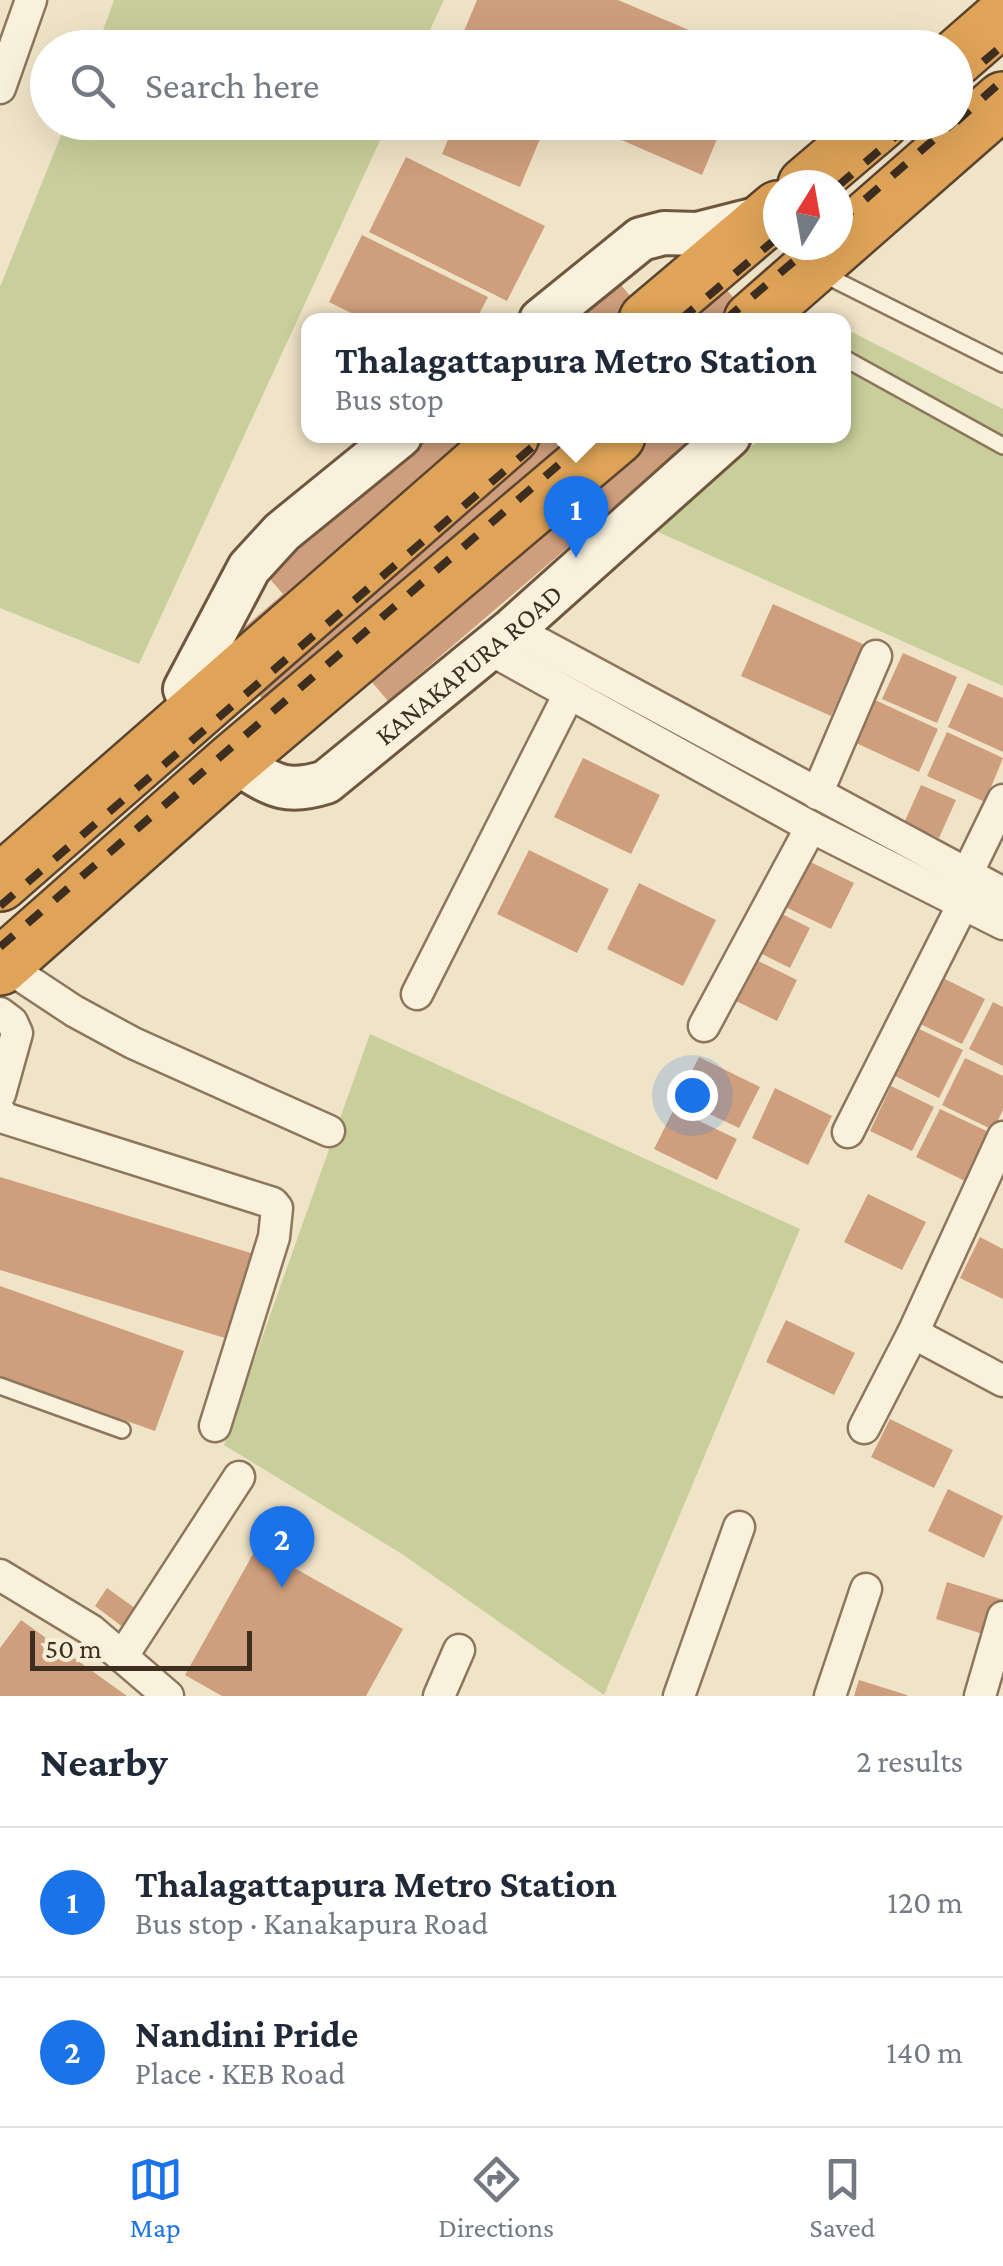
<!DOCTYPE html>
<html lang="en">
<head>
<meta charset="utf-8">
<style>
	:root { --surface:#fff; --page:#f2f2f3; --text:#1f2937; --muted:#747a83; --line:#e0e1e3; --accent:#1a73e8 }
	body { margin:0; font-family:"Crimson Pro",serif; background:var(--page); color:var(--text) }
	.compass { position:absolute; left:763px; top:170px; width:90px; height:90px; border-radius:50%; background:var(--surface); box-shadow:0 10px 40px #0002; rotate:11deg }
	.scale { position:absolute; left:30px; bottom:25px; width:222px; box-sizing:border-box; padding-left:10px; border:5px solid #3d2e20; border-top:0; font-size:28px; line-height:35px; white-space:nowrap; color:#3d2e20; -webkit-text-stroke:8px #f7eed8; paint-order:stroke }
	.you { position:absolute; left:692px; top:1095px; width:35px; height:35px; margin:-25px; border:8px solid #fff; border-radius:50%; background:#1a73e8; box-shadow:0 0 0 15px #1a73e833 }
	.badge { display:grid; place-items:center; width:65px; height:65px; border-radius:50%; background:var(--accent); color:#fff; font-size:32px; font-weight:700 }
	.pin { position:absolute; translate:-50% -82px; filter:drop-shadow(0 2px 5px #0008) }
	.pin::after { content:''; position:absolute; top:52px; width:35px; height:30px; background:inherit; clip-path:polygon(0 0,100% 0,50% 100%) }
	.popup { position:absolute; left:301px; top:313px; width:550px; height:130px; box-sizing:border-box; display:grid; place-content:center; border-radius:20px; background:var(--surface); filter:drop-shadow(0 2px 8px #0005); font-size:32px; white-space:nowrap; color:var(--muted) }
	.popup b { font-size:38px; color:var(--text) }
	.popup::after { content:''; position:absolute; left:50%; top:100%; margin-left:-20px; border:20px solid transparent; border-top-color:var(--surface) }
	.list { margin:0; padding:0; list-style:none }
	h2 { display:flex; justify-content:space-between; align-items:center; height:130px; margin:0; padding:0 40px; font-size:42px }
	h2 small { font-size:32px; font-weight:400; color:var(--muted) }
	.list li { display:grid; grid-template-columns:65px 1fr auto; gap:30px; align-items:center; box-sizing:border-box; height:150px; padding:0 40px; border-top:2px solid var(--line) }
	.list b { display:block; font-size:38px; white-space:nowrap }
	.list p { margin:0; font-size:32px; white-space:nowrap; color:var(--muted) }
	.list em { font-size:32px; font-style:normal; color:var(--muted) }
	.icon { flex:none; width:55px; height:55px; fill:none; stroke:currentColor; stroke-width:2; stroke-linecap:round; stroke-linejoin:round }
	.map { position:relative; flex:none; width:1003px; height:1696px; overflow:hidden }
	.search { position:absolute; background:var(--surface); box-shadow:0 10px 40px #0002; left:30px; right:30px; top:30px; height:110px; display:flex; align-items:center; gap:25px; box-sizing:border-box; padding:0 35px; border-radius:55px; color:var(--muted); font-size:38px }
	.sheet { height:430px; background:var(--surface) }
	nav { display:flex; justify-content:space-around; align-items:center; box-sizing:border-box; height:140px; border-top:2px solid var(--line); background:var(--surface); font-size:28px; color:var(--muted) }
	nav a { display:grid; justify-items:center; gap:5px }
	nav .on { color:var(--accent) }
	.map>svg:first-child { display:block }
	.green { fill:#c9cf9b }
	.building { fill:#cf9f7d }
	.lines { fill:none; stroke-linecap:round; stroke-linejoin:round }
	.lane-casing { stroke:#8d765c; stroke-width:20 }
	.street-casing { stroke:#8d765c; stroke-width:35 }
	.secondary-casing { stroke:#6f573f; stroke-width:48 }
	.highway-casing { stroke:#5b4430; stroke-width:60 }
	.lane { stroke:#faf1dc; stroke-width:15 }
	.street { stroke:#faf1dc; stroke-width:30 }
	.secondary { stroke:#faf1dc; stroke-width:42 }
	.highway { stroke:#e0a458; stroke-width:55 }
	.rail { stroke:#3d2e20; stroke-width:8; stroke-dasharray:18 18; stroke-linecap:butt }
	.labels { text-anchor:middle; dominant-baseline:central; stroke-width:8; stroke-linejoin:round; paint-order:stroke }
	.street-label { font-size:28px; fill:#3d2e20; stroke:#f7eed8 }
</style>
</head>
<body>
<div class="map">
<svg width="1003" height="1696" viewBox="0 0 1003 1696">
	<rect width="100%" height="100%" fill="#f0e4c8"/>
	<!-- green -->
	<g class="green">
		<polygon points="114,0 444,0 422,47 97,47"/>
		<polygon points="66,123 388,123 139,664 0,608 0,287"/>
		<polygon points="844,328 1003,409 1003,686 649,528 765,436 844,436"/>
		<polygon points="370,1034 800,1229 604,1695 402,1554 224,1445"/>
	</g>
	<!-- building -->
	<g class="building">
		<polygon points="477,0 618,0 729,47 457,48"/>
		<polygon points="455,122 547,122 520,187 442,154"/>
		<polygon points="580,122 724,122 702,175"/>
		<polygon points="406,157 545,226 507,301 369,232"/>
		<polygon points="362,235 488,297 476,320 365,320 329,302"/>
		<polygon points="689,247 753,320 555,320 611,273 631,297"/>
		<polygon points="421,436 698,436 388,701 365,674 294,736 219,649 283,594 263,571"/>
		<polygon points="773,604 863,644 831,716 741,676"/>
		<polygon points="903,653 957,677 937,723 882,699"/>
		<polygon points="968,683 1003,698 1003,752 948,727"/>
		<polygon points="875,700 938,729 919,772 856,743"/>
		<polygon points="947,732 1003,758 985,802 927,776"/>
		<polygon points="583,758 660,795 631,854 554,817"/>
		<polygon points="921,785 956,800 939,838 904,823"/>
		<polygon points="529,850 609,889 577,953 497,914"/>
		<polygon points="800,857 854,883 831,929 777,903"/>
		<polygon points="639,883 716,920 683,986 607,949"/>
		<polygon points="772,909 810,928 790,968 752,949"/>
		<polygon points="748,956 797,980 777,1021 728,997"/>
		<polygon points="937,975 985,999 962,1044 914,1021"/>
		<polygon points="993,1002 1003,1007 1003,1066 969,1049"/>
		<polygon points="913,1026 963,1050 939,1098 889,1073"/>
		<polygon points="699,1057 760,1087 739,1128 678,1099"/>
		<polygon points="965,1058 1003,1076 1003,1110 993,1130 942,1105"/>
		<polygon points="891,1086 934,1107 912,1151 870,1131"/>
		<polygon points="775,1088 832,1116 808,1165 752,1138"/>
		<polygon points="674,1109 737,1139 717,1180 654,1149"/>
		<polygon points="940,1109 995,1135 971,1184 916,1157"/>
		<polygon points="0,1177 251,1253 225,1338 0,1270"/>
		<polygon points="868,1194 926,1222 902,1270 844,1242"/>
		<polygon points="980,1237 1003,1249 1003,1299 960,1278"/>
		<polygon points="0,1286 184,1351 155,1431 0,1376"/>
		<polygon points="786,1320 855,1353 834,1395 766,1362"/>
		<polygon points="890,1419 953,1450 934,1488 871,1457"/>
		<polygon points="948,1489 1003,1516 984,1558 928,1531"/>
		<polygon points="257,1547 403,1629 366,1696 222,1696 185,1675"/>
		<polygon points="947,1582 1001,1599 989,1636 936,1619"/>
		<polygon points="107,1588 139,1611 124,1628 95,1606"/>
		<polygon points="21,1620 127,1696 0,1696 0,1648"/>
		<polygon points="859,1680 907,1695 907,1696 854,1696"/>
	</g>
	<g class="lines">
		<defs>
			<g id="lane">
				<polyline points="821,273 1003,364"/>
				<polyline points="844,358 1003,446"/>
				<polyline points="0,1386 122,1430"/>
			</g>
			<g id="street">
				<polyline points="0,88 31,0"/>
				<polyline points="513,629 1003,893"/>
				<polyline points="489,649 811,827 1003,924"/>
				<polyline points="817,794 876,656"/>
				<polyline points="967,874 1003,800"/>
				<polyline points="3,964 74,1011 133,1043 329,1131"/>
				<polyline points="417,994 569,694"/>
				<polyline points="0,1013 12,1022 17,1033 0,1094"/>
				<polyline points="704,1026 811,827"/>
				<polyline points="0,1112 4,1118 273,1203 277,1208 274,1237 215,1426"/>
				<polyline points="848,1132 963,904"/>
				<polyline points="913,1333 1003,1381"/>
				<polyline points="864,1428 913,1333 1003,1137"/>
				<polyline points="0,1575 91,1630 168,1696"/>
				<polyline points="122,1657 239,1477"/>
				<polyline points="439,1696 459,1650"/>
				<polyline points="679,1696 739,1527"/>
				<polyline points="830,1696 866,1589"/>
				<polyline points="980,1696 1003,1617"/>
			</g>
			<g id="secondary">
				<polyline points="541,320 641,239 664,233 697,234 764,217"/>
				<polyline points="195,714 185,689 249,568 282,532 400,436"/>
				<path id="s1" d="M233 761C271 783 282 796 326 782L513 629 729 436"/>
			</g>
			<g id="highway">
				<polyline points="956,58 1003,17"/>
				<polyline points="806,185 880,122"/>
				<polyline points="647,320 778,209"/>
				<polyline points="752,320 1003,100"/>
				<polyline points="0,883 511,436"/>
				<polyline points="0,967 233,761 617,436"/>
			</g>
		</defs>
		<!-- lane casing -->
		<use href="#lane" class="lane-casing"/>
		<!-- street casing -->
		<use href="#street" class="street-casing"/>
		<!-- secondary casing -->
		<use href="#secondary" class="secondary-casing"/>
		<!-- highway casing -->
		<use href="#highway" class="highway-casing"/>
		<!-- lane -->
		<use href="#lane" class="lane"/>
		<!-- street -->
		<use href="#street" class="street"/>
		<!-- secondary -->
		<use href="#secondary" class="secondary"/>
		<!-- highway -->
		<use href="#highway" class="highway"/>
		<!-- rail -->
		<g class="rail">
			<polyline points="956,85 1003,45"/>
			<polyline points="956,122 1003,80"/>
			<polyline points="838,186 912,122"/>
			<polyline points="838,223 954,122"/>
			<polyline points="680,320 778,237"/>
			<polyline points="725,320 813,245"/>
			<polyline points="0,906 545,436"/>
			<polyline points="0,947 592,436"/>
		</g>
	</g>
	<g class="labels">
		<!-- street labels -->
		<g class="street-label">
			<text stroke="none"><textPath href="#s1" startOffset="285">KANAKAPURA ROAD</textPath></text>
		</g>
	</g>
</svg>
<svg class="compass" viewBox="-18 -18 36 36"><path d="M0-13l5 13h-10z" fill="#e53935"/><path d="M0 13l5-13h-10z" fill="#747a83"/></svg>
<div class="scale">50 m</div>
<div class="you"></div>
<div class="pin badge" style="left:576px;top:558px">1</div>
<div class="popup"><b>Thalagattapura Metro Station</b>Bus stop</div>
<div class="pin badge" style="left:282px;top:1588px">2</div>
<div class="search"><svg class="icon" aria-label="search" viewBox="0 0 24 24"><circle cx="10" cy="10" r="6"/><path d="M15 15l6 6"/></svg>Search here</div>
</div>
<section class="sheet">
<h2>Nearby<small>2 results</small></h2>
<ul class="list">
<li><span class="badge">1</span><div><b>Thalagattapura Metro Station</b><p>Bus stop · Kanakapura Road</p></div><em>120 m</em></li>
<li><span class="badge">2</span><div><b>Nandini Pride</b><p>Place · KEB Road</p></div><em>140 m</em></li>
</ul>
</section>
<nav>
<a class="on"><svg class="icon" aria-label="map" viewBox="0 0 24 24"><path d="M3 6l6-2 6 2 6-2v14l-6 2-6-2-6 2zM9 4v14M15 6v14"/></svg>Map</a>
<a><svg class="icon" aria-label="directions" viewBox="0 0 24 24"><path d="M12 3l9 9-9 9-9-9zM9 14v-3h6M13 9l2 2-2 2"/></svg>Directions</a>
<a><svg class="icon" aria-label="saved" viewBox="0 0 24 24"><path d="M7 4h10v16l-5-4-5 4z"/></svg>Saved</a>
</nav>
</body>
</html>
